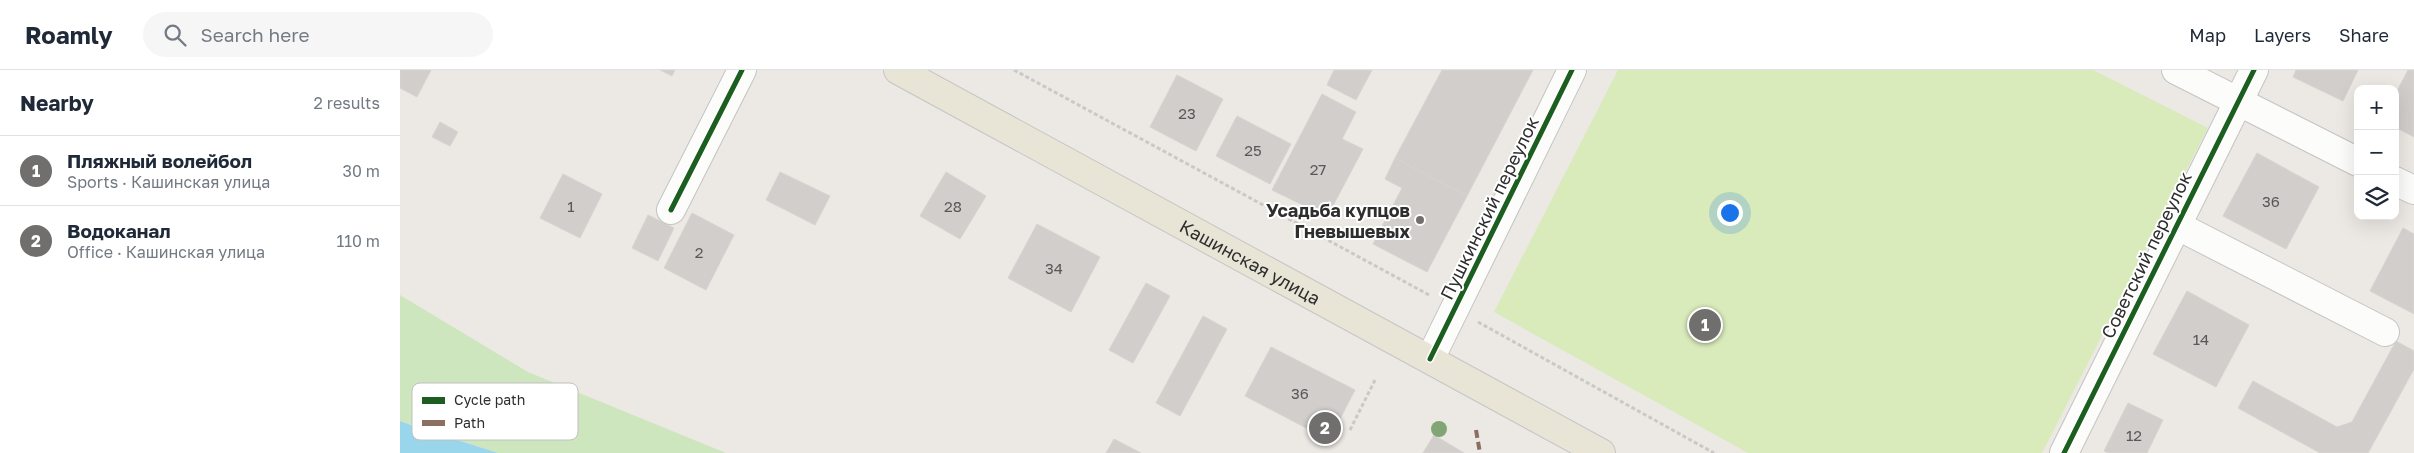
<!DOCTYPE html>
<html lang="en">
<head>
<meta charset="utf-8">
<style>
	:root { --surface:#fff; --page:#f6f6f7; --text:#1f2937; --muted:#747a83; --line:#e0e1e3; --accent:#706f6e }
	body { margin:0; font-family:"Golos Text",sans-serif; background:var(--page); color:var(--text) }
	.controls { position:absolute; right:15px; top:15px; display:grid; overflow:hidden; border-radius:10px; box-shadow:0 5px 20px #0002 }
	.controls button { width:45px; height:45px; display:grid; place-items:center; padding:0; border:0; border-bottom:1px solid var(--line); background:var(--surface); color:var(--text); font:25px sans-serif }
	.you { position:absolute; left:1329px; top:142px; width:18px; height:18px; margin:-12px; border:4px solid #fff; border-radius:50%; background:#1a73e8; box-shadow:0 0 0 8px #1a73e833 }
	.badge { display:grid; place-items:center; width:32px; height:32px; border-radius:50%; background:var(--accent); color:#fff; font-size:16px; font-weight:700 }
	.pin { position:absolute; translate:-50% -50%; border:2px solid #fff; box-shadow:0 1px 5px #0006 }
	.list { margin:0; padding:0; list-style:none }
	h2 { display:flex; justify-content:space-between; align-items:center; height:65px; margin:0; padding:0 20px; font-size:21px }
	h2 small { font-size:16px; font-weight:400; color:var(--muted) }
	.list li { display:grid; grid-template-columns:32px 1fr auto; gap:15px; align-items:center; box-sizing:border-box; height:70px; padding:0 20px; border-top:1px solid var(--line) }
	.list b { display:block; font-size:19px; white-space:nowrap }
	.list p { margin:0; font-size:16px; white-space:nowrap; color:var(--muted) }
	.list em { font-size:16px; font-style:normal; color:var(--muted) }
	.icon { flex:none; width:28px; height:28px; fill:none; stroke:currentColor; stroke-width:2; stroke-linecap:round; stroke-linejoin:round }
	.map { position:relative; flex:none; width:2014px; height:383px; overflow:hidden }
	header { display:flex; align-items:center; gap:30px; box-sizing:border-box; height:70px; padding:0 25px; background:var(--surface); border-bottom:1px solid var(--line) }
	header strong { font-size:24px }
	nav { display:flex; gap:28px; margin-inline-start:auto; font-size:18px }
	.search { width:350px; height:45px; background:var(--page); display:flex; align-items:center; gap:12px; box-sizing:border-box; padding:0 18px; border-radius:28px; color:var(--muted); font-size:19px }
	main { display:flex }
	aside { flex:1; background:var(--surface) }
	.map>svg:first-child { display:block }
	.green { fill:#cee6be }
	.pitch { fill:#d9eabb }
	.water { fill:#99d6ec }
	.building { fill:#d1cecb; stroke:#d7d4d0 }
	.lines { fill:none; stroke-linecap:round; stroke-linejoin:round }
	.minor-casing { stroke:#c5c4c5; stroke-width:30 }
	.major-casing { stroke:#c6c5c4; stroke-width:30 }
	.path { stroke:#c9c9c8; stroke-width:3; stroke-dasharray:4 2.5; stroke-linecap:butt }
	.minor { stroke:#fcfcfb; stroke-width:28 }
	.major { stroke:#e8e4d6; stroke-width:28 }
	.quiet { stroke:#8d6e63; stroke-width:4; stroke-dasharray:8 4; stroke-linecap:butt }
	.cycleway-casing { stroke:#fff; stroke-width:8 }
	.cycleway { stroke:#1b5e20; stroke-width:5 }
	.tree { fill:#82a575 }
	.poi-dot { fill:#706f6e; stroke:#fff; stroke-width:2 }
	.labels { text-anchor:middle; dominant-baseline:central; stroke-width:4; stroke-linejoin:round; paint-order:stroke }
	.number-label { font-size:15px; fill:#585857 }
	.street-label { font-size:18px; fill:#2e2e2e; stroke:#fff }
	.poi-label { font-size:18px; font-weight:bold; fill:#2e2e2e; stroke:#fff; text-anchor:end }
	.key { fill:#fff; stroke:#c0c0c0; stroke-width:1 }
	.key-label { font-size:14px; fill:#2e2e2e }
</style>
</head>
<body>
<header>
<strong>Roamly</strong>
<div class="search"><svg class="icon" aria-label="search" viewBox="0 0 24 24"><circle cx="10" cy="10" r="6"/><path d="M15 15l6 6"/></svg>Search here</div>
<nav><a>Map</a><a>Layers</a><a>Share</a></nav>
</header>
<main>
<aside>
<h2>Nearby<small>2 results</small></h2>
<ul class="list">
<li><span class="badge">1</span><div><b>Пляжный волейбол</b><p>Sports · Кашинская улица</p></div><em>30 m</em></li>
<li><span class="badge">2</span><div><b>Водоканал</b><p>Office · Кашинская улица</p></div><em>110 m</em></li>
</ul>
</aside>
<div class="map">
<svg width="2014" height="383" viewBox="0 0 2014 383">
	<rect width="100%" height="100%" fill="#ece8e4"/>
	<!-- green -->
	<polygon class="green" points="0,225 128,302 326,383 98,383 0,351"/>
	<!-- pitch -->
	<polygon class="pitch" points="1218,0 1693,0 1808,58 1642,383 1348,383 1094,242"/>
	<!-- water -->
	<polygon class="water" points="0,351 14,356 98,383 0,383"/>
	<!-- building -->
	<g class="building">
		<polygon points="0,0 31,0 17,27 0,18"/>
		<polygon points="260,0 275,0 272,6"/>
		<polygon points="934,0 972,0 956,30 927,15"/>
		<polygon points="1042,0 1133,0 1067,126 995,88"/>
		<polygon points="1896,0 1958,0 1943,31 1893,7"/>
		<polygon points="2008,0 2014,0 2014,67 1995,57 1995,25"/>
		<polygon points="777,5 823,29 796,81 750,57"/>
		<polygon points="922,24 956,42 942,69 963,79 927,147 872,120"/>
		<polygon points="837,46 891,74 870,114 816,86"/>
		<polygon points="40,52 58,62 50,76 32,67"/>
		<polygon points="1857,83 1919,117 1886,179 1823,146"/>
		<polygon points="995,88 1067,126 1027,202 973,174 1002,118 985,109"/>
		<polygon points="380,102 430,126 415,155 366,130"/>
		<polygon points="546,102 586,126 560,169 520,146"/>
		<polygon points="163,104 202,124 180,168 140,148"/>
		<polygon points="292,143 334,165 306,220 264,198"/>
		<polygon points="248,145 274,158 258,191 232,178"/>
		<polygon points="637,154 700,187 671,242 608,208"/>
		<polygon points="2003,158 2014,164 2014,244 1970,221"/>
		<polygon points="746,213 770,226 733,293 709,280"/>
		<polygon points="1787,221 1849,255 1816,317 1753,284"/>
		<polygon points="803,246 827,259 780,346 756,333"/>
		<polygon points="1996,271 2014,281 2014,299 1968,383 1920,383 1838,338 1853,311 1937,357 1952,352"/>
		<polygon points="871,277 955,320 929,370 845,326"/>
		<polygon points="1728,333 1763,350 1747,383 1708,383 1704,381"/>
		<polygon points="1034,365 1064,383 1023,383"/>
		<polygon points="714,369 741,383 706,383"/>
	</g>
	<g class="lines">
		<defs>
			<g id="minor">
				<polyline points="1776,0 1958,92"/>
				<polyline points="1995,111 2014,120"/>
				<polyline points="271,140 342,0"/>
				<polyline points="1776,155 1985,262"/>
				<polyline points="1030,289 1172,0"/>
				<polyline points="1664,383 1854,0"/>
			</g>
			<g id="major">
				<path id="s1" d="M498 0 1201 383"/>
			</g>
		</defs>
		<!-- minor casing -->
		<use href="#minor" class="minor-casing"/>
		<!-- major casing -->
		<use href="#major" class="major-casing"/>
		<!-- path -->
		<g class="path">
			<polyline points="614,0 1031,226"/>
			<polyline points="1078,252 1314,383"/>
			<polyline points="950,360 975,310"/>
		</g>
		<!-- minor -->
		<use href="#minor" class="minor"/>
		<!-- major -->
		<use href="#major" class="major"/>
		<!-- quiet -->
		<polyline class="quiet" points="1076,360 1080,383"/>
		<defs>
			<g id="cycleway">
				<polyline points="271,140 342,0"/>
				<polyline points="1030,289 1172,0"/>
				<polyline points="1664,383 1854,0"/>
			</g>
		</defs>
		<!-- cycleway casing -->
		<use href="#cycleway" class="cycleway-casing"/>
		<!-- cycleway -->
		<use href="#cycleway" class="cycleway"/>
	</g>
	<!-- trees -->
	<circle class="tree" cx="1039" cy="359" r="8"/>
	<!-- markers -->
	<circle class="poi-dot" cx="1020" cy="150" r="5"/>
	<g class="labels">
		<!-- number labels -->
		<g class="number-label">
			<text x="787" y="43">23</text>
			<text x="853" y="80">25</text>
			<text x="918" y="99">27</text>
			<text x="1871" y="131">36</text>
			<text x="171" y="136">1</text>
			<text x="553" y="136">28</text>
			<text x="299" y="182">2</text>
			<text x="654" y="198">34</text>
			<text x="1801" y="269">14</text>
			<text x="900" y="323">36</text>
			<text x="1734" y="365">12</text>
		</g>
		<!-- street labels -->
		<g class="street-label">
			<text transform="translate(1089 138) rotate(-64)">Пушкинский переулок</text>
			<text transform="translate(1746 185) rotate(-64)">Советский переулок</text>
			<text stroke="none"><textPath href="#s1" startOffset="401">Кашинская улица</textPath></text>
		</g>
		<!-- poi labels -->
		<g class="poi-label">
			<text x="1010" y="140">Усадьба купцов<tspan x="1010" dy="21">Гневышевых</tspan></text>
		</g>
	</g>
	<!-- legend -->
	<rect x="12" y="313" width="166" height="57" rx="8" class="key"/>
	<rect x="22" y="327" width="23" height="7" fill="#1b5e20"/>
	<rect x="22" y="350" width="23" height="6" fill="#8d6e63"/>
	<g class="key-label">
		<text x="54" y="335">Cycle path</text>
		<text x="54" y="358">Path</text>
	</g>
</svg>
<div class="controls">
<button>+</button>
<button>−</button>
<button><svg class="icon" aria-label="layers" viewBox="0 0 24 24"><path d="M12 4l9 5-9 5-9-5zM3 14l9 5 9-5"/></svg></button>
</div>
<div class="you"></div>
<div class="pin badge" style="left:1305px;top:255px">1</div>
<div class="pin badge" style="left:925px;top:358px">2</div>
</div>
</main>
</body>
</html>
